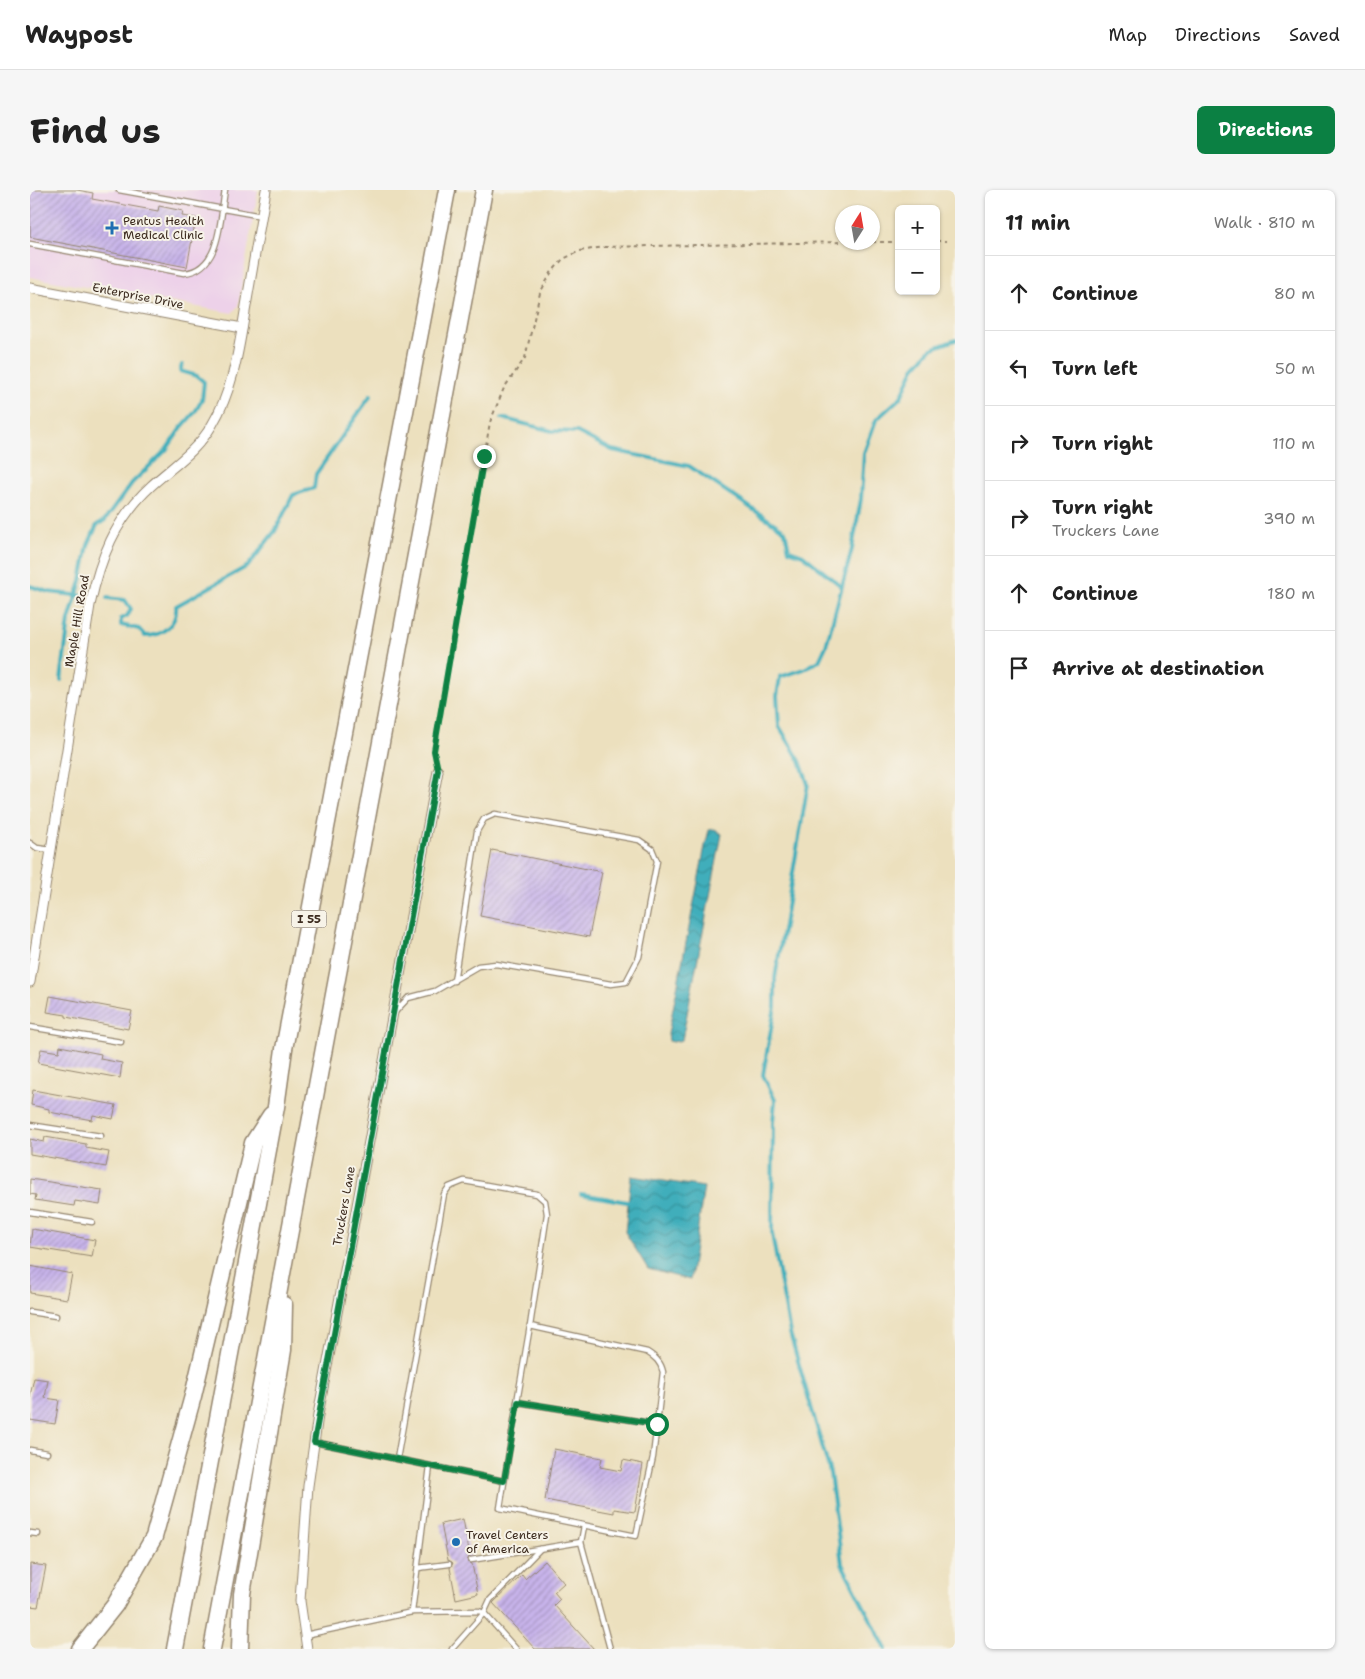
<!DOCTYPE html>
<html lang="en">
<head>
<meta charset="utf-8">
<style>
	:root { --surface:#fff; --page:#f6f6f6; --text:#222; --muted:#767676; --line:#e0e0e0; --accent:#0b8043 }
	body { margin:0; font-family:"Shantell Sans",sans-serif; background:var(--page); color:var(--text) }
	.controls { position:absolute; right:15px; top:15px; display:grid; overflow:hidden; border-radius:8px; box-shadow:0 1px 4px #0004 }
	.controls button { width:45px; height:45px; display:grid; place-items:center; padding:0; border:0; border-bottom:1px solid var(--line); background:var(--surface); color:var(--text); font:25px sans-serif }
	.compass { position:absolute; left:805px; top:15px; width:45px; height:45px; border-radius:50%; background:var(--surface); box-shadow:0 1px 4px #0004; rotate:11deg }
	.stop { position:absolute; width:15px; height:15px; margin:-11px; border:4px solid #0b8043; border-radius:50%; background:#fff }
	.stop.end { background:#0b8043; border-color:#fff; box-shadow:0 1px 5px #0008 }
	.list { margin:0; padding:0; list-style:none }
	h2 { display:flex; justify-content:space-between; align-items:center; height:65px; margin:0; padding:0 20px; font-size:21px }
	h2 small { font-size:16px; font-weight:400; color:var(--muted) }
	.list li { display:grid; grid-template-columns:32px 1fr auto; gap:15px; align-items:center; box-sizing:border-box; height:75px; padding:0 20px; border-top:1px solid var(--line) }
	.list b { display:block; font-size:19px; white-space:nowrap }
	.list p { margin:0; font-size:16px; white-space:nowrap; color:var(--muted) }
	.list em { font-size:16px; font-style:normal; color:var(--muted) }
	.icon { flex:none; width:28px; height:28px; fill:none; stroke:currentColor; stroke-width:2; stroke-linecap:round; stroke-linejoin:round }
	.map { position:relative; flex:none; width:925px; height:1459px; overflow:hidden; border-radius:8px }
	header { display:flex; align-items:center; gap:30px; box-sizing:border-box; height:70px; padding:0 25px; background:var(--surface); border-bottom:1px solid var(--line) }
	header strong { font-size:24px }
	nav { display:flex; gap:28px; margin-inline-start:auto; font-size:18px }
	.intro { display:flex; align-items:center; justify-content:space-between; box-sizing:border-box; height:120px; padding:0 30px }
	h1 { margin:0; font-size:35px }
	.button { padding:12px 22px; border-radius:8px; background:var(--accent); color:#fff; font-size:18px; font-weight:700 }
	main { display:flex; gap:30px; padding:0 30px }
	aside { flex:1; background:var(--surface); border-radius:8px; box-shadow:0 1px 4px #0004 }
	.map>svg:first-child { display:block }
	.built { fill:#edd1e9 }
	.water { fill:url(#water-waves); stroke:#3d6c6c }
	.lines { fill:none; stroke-linecap:round; stroke-linejoin:round }
	.stream { stroke:#3faebb; stroke-width:4 }
	.building { fill:url(#building-hatch) }
	.service-casing { stroke:#94856e; stroke-width:7 }
	.minor-casing { stroke:#94856e; stroke-width:11 }
	.motorway-casing { stroke:#94856e; stroke-width:19 }
	.path { stroke:#94856e; stroke-width:2; stroke-dasharray:4 4; stroke-linecap:butt }
	.service { stroke:#fff; stroke-width:4.5 }
	.minor { stroke:#fff; stroke-width:9 }
	.motorway { stroke:#fff; stroke-width:16 }
	.route { stroke:#0b8043; stroke-width:6 }
	.poi-dot { fill:#1f6fb2; stroke:#f7f3e8; stroke-width:2 }
	.labels { text-anchor:middle; dominant-baseline:central; stroke-width:4; stroke-linejoin:round; paint-order:stroke }
	.shield { fill:#f7f3e8; stroke:#73665b; stroke-width:1 }
	.shield-label { font-size:11px; font-weight:bold; fill:#3b2a1e }
	.poi-label { font-size:12px; fill:#3b2a1e; stroke:#f7f3e8; text-anchor:start }
	.street-label { font-size:12px; fill:#3b2a1e; stroke:#f7f3e8 }
</style>
</head>
<body>
<header>
<strong>Waypost</strong>
<nav><a>Map</a><a>Directions</a><a>Saved</a></nav>
</header>
<div class="intro"><h1>Find us</h1><a class="button">Directions</a></div>
<main>
<div class="map">
<svg width="925" height="1459" viewBox="0 0 925 1459">
	<defs>
		<pattern id="water-waves" width="16" height="10" patternUnits="userSpaceOnUse" patternTransform="scale(1.25)"><rect width="16" height="10" fill="#3faebb"/><path d="M0 5q4-4 8 0t8 0" fill="none" stroke="#368e97"/></pattern>
		<pattern id="building-hatch" width="6" height="6" patternUnits="userSpaceOnUse" patternTransform="scale(1.25)"><rect width="6" height="6" fill="#c8b4eb"/><path d="M-1 1l2-2M0 6l6-6M5 7l2-2" fill="none" stroke="#a493be"/></pattern>
	</defs>
	<rect width="100%" height="100%" fill="#f7f3e8"/>
	<filter id="ink" filterUnits="userSpaceOnUse"><feTurbulence type="fractalNoise" baseFrequency=".02" numOctaves="2"/><feDisplacementMap in="SourceGraphic" scale="10" xChannelSelector="R" yChannelSelector="G"/><feConvolveMatrix kernelMatrix="1 2 1 2 8 2 1 2 1" color-interpolation-filters="sRGB"/></filter>
	<filter id="wash" filterUnits="userSpaceOnUse"><feTurbulence type="fractalNoise" baseFrequency=".0096" numOctaves="4" result="noise"/><feDisplacementMap in="SourceGraphic" scale="20" xChannelSelector="R" yChannelSelector="G"/><feGaussianBlur stdDeviation="1.12" result="paint"/><feColorMatrix in="noise" values="0 0 0 0 0 0 0 0 0 0 0 0 0 0 0 0 0 1.4 0 .05"/><feComposite in="paint" operator="in"/></filter>
	<g filter="url(#wash)">
		<rect width="100%" height="100%" fill="#ece0be"/>
		<!-- built -->
		<polygon class="built" points="0,0 228,0 208,116 202,123 0,87"/>
		<!-- water -->
		<g class="water">
			<polygon points="685,639 692,644 652,850 643,852 639,851 638,844 675,656 679,640"/>
			<polygon points="601,986 674,997 660,1090 618,1079 595,1042"/>
		</g>
		<g class="lines">
			<!-- stream -->
			<g class="stream">
				<polyline points="472,228 522,241 547,242 582,260 659,276 755,341 759,360 773,365 811,396"/>
				<polyline points="0,396 19,402 53,406"/>
				<path d="M77 408 95 410 101 419 97 426 91 429V435L109 439 115 446C132 446 148 434 146 416L218 376 245 341 263 305 284 298 286 284 341 205"/>
				<polyline points="31,490 39,430 51,391 58,355 67,335 75,330 102,293 136,260 151,238 165,222 172,210 174,192 167,186 150,181 152,175"/>
				<polyline points="551,1004 603,1013"/>
				<polyline points="856,1459 812,1374 800,1283 760,1143 742,1044 743,932 745,910 733,885 745,816 745,788 778,594 770,571 749,536 747,506 750,487 774,479 789,471 796,456 822,359 831,309 834,263 846,230 871,207 884,178 901,159 925,150"/>
			</g>
		</g>
		<g id="blocks">
			<!-- building -->
			<g class="building">
				<polygon points="0,0 47,0 63,3 62,9 128,21 129,16 153,21 152,26 166,28 157,77 0,47"/>
				<polygon points="462,660 572,682 559,747 450,726"/>
				<polygon points="20,806 102,821 98,839 36,827 36,825 17,822"/>
				<polygon points="30,856 71,864 70,869 92,873 90,888 8,873 11,859 29,862"/>
				<polygon points="3,900 86,915 83,929 63,925 62,930 19,922 19,919 1,915"/>
				<polygon points="15,947 56,954 56,958 79,962 76,977 0,964 0,949 14,952"/>
				<polygon points="0,989 72,1000 70,1015 45,1011 44,1016 5,1010 6,1005 0,1004"/>
				<polygon points="2,1039 65,1050 62,1067 0,1057"/>
				<polygon points="0,1076 42,1084 37,1109 0,1103"/>
				<polygon points="4,1188 18,1190 15,1208 29,1210 25,1234 0,1230 0,1206"/>
				<polygon points="524,1259 572,1268 570,1277 591,1281 593,1270 613,1274 605,1322 584,1319 584,1323 515,1310"/>
				<polygon points="433,1329 440,1366 437,1371 442,1374 448,1404 426,1409 420,1378 423,1373 418,1370 411,1334"/>
				<polygon points="515,1371 534,1393 524,1402 530,1409 524,1415 564,1459 505,1459 463,1413 492,1385 495,1389"/>
				<polygon points="0,1374 16,1376 8,1417 0,1416"/>
			</g>
		</g>
	</g>
	<g filter="url(#ink)">
		<use href="#blocks" fill-opacity="0" stroke="#94856e" stroke-width="1"/>
		<g class="lines">
			<defs>
				<g id="service">
					<polyline points="89,0 232,26"/>
					<path d="M0 54 154 83C191 80 190 29 195 0"/>
					<polyline points="0,653 7,658 21,660"/>
					<polyline points="365,822 378,808 405,801 448,776 466,774 581,794 596,792 609,767 627,671 622,659 609,650 465,624 454,629 447,641 424,791"/>
					<polyline points="0,837 91,852"/>
					<polyline points="0,935 71,946"/>
					<polyline points="0,1022 62,1032"/>
					<polyline points="0,1122 26,1126"/>
					<polyline points="500,1136 487,1212 627,1234"/>
					<path d="M284 1252 367 1269 414 1004 419 997 434 991 507 1004 515 1011 517 1024 500 1136 617 1162C625 1167 631 1172 633 1182L623 1267 606 1346 470 1318 487 1212"/>
					<polyline points="0,1260 17,1263"/>
					<polyline points="367,1269 474,1291"/>
					<polyline points="554,1336 551,1352 580,1459"/>
					<polyline points="0,1343 8,1344"/>
					<polyline points="441,1370 551,1352"/>
					<polyline points="388,1378 419,1374"/>
					<polyline points="382,1422 449,1421 454,1423 486,1459"/>
					<polyline points="275,1445 382,1422 400,1276"/>
					<polyline points="422,1459 454,1423 460,1410 510,1359"/>
				</g>
				<g id="minor">
					<polyline points="0,98 212,138"/>
					<path d="M0 792 60 415C70 369 85 329 121 296 143 276 167 261 182 235 204 198 209 157 216 116 223 77 229 39 236 0"/>
					<polyline points="277,1459 270,1411 278,1296 288,1225 408,581"/>
				</g>
				<g id="motorway">
					<polyline points="50,1459 85,1415 124,1347 163,1206 223,953 241,925"/>
					<polyline points="145,1459 246,917 254,859 417,0"/>
					<polyline points="182,1459 454,0"/>
					<polyline points="210,1459 212,1404 253,1160 254,1115"/>
				</g>
			</defs>
			<!-- service casing -->
			<use href="#service" class="service-casing"/>
			<!-- minor casing -->
			<use href="#minor" class="minor-casing"/>
			<!-- motorway casing -->
			<use href="#motorway" class="motorway-casing"/>
			<!-- path -->
			<g class="path">
				<polyline points="906,51 916,51"/>
				<polyline points="842,52 869,52"/>
				<polyline points="405,571 404,561 460,232 474,198 495,168 510,103 521,83 533,69 550,61 574,57 812,52"/>
			</g>
			<!-- service -->
			<use href="#service" class="service"/>
			<!-- minor -->
			<use href="#minor" class="minor"/>
			<!-- motorway -->
			<use href="#motorway" class="motorway"/>
		</g>
	</g>
	<g class="lines" filter="url(#ink)">
		<!-- route -->
		<polyline class="route" points="454,266 404,561 408,580 284,1252 474,1291 488,1212 627,1234"/>
	</g>
	<!-- markers -->
	<g class="poi-dot">
		<path d="M79.5 30.5h5v5h5v5h-5v5h-5v-5h-5v-5h5z"/>
		<circle cx="426" cy="1352" r="5"/>
	</g>
	<g class="labels">
		<!-- shield labels -->
		<rect class="shield" x="261.5" y="720.5" width="35" height="17" rx="4"/>
		<g class="shield-label">
			<text x="279" y="729">I 55</text>
		</g>
		<!-- poi labels -->
		<g class="poi-label">
			<text x="93" y="31">Pentus Health<tspan x="93" dy="14">Medical Clinic</tspan></text>
			<text x="436" y="1345">Travel Centers<tspan x="436" dy="14">of America</tspan></text>
		</g>
		<!-- street labels -->
		<g class="street-label">
			<text transform="translate(108 106) rotate(11)">Enterprise Drive</text>
			<text transform="translate(47 431) rotate(-80)">Maple Hill Road</text>
			<text transform="translate(314 1016) rotate(-80)">Truckers Lane</text>
		</g>
	</g>
</svg>
<div class="controls">
<button>+</button>
<button>−</button>
</div>
<svg class="compass" viewBox="-18 -18 36 36"><path d="M0-13l5 13h-10z" fill="#e53935"/><path d="M0 13l5-13h-10z" fill="#767676"/></svg>
<div class="stop" style="left:627px;top:1234px"></div>
<div class="stop end" style="left:454px;top:266px"></div>
</div>
<aside>
<h2>11 min<small>Walk · 810 m</small></h2>
<ul class="list">
<li><svg class="icon" aria-label="ahead" viewBox="0 0 24 24"><path d="M12 20V5M6 11l6-6 6 6"/></svg><div><b>Continue</b></div><em>80 m</em></li>
<li><svg class="icon" aria-label="left" viewBox="0 0 24 24"><path d="M17 20v-9H6M10 6l-5 5 5 5"/></svg><div><b>Turn left</b></div><em>50 m</em></li>
<li><svg class="icon" aria-label="right" viewBox="0 0 24 24"><path d="M7 20v-9h11M14 6l5 5-5 5"/></svg><div><b>Turn right</b></div><em>110 m</em></li>
<li><svg class="icon" aria-label="right" viewBox="0 0 24 24"><path d="M7 20v-9h11M14 6l5 5-5 5"/></svg><div><b>Turn right</b><p>Truckers Lane</p></div><em>390 m</em></li>
<li><svg class="icon" aria-label="ahead" viewBox="0 0 24 24"><path d="M12 20V5M6 11l6-6 6 6"/></svg><div><b>Continue</b></div><em>180 m</em></li>
<li><svg class="icon" aria-label="arrive" viewBox="0 0 24 24"><path d="M6 21V4h12l-3 4 3 4H6"/></svg><div><b>Arrive at destination</b></div></li>
</ul>
</aside>
</main>
</body>
</html>
